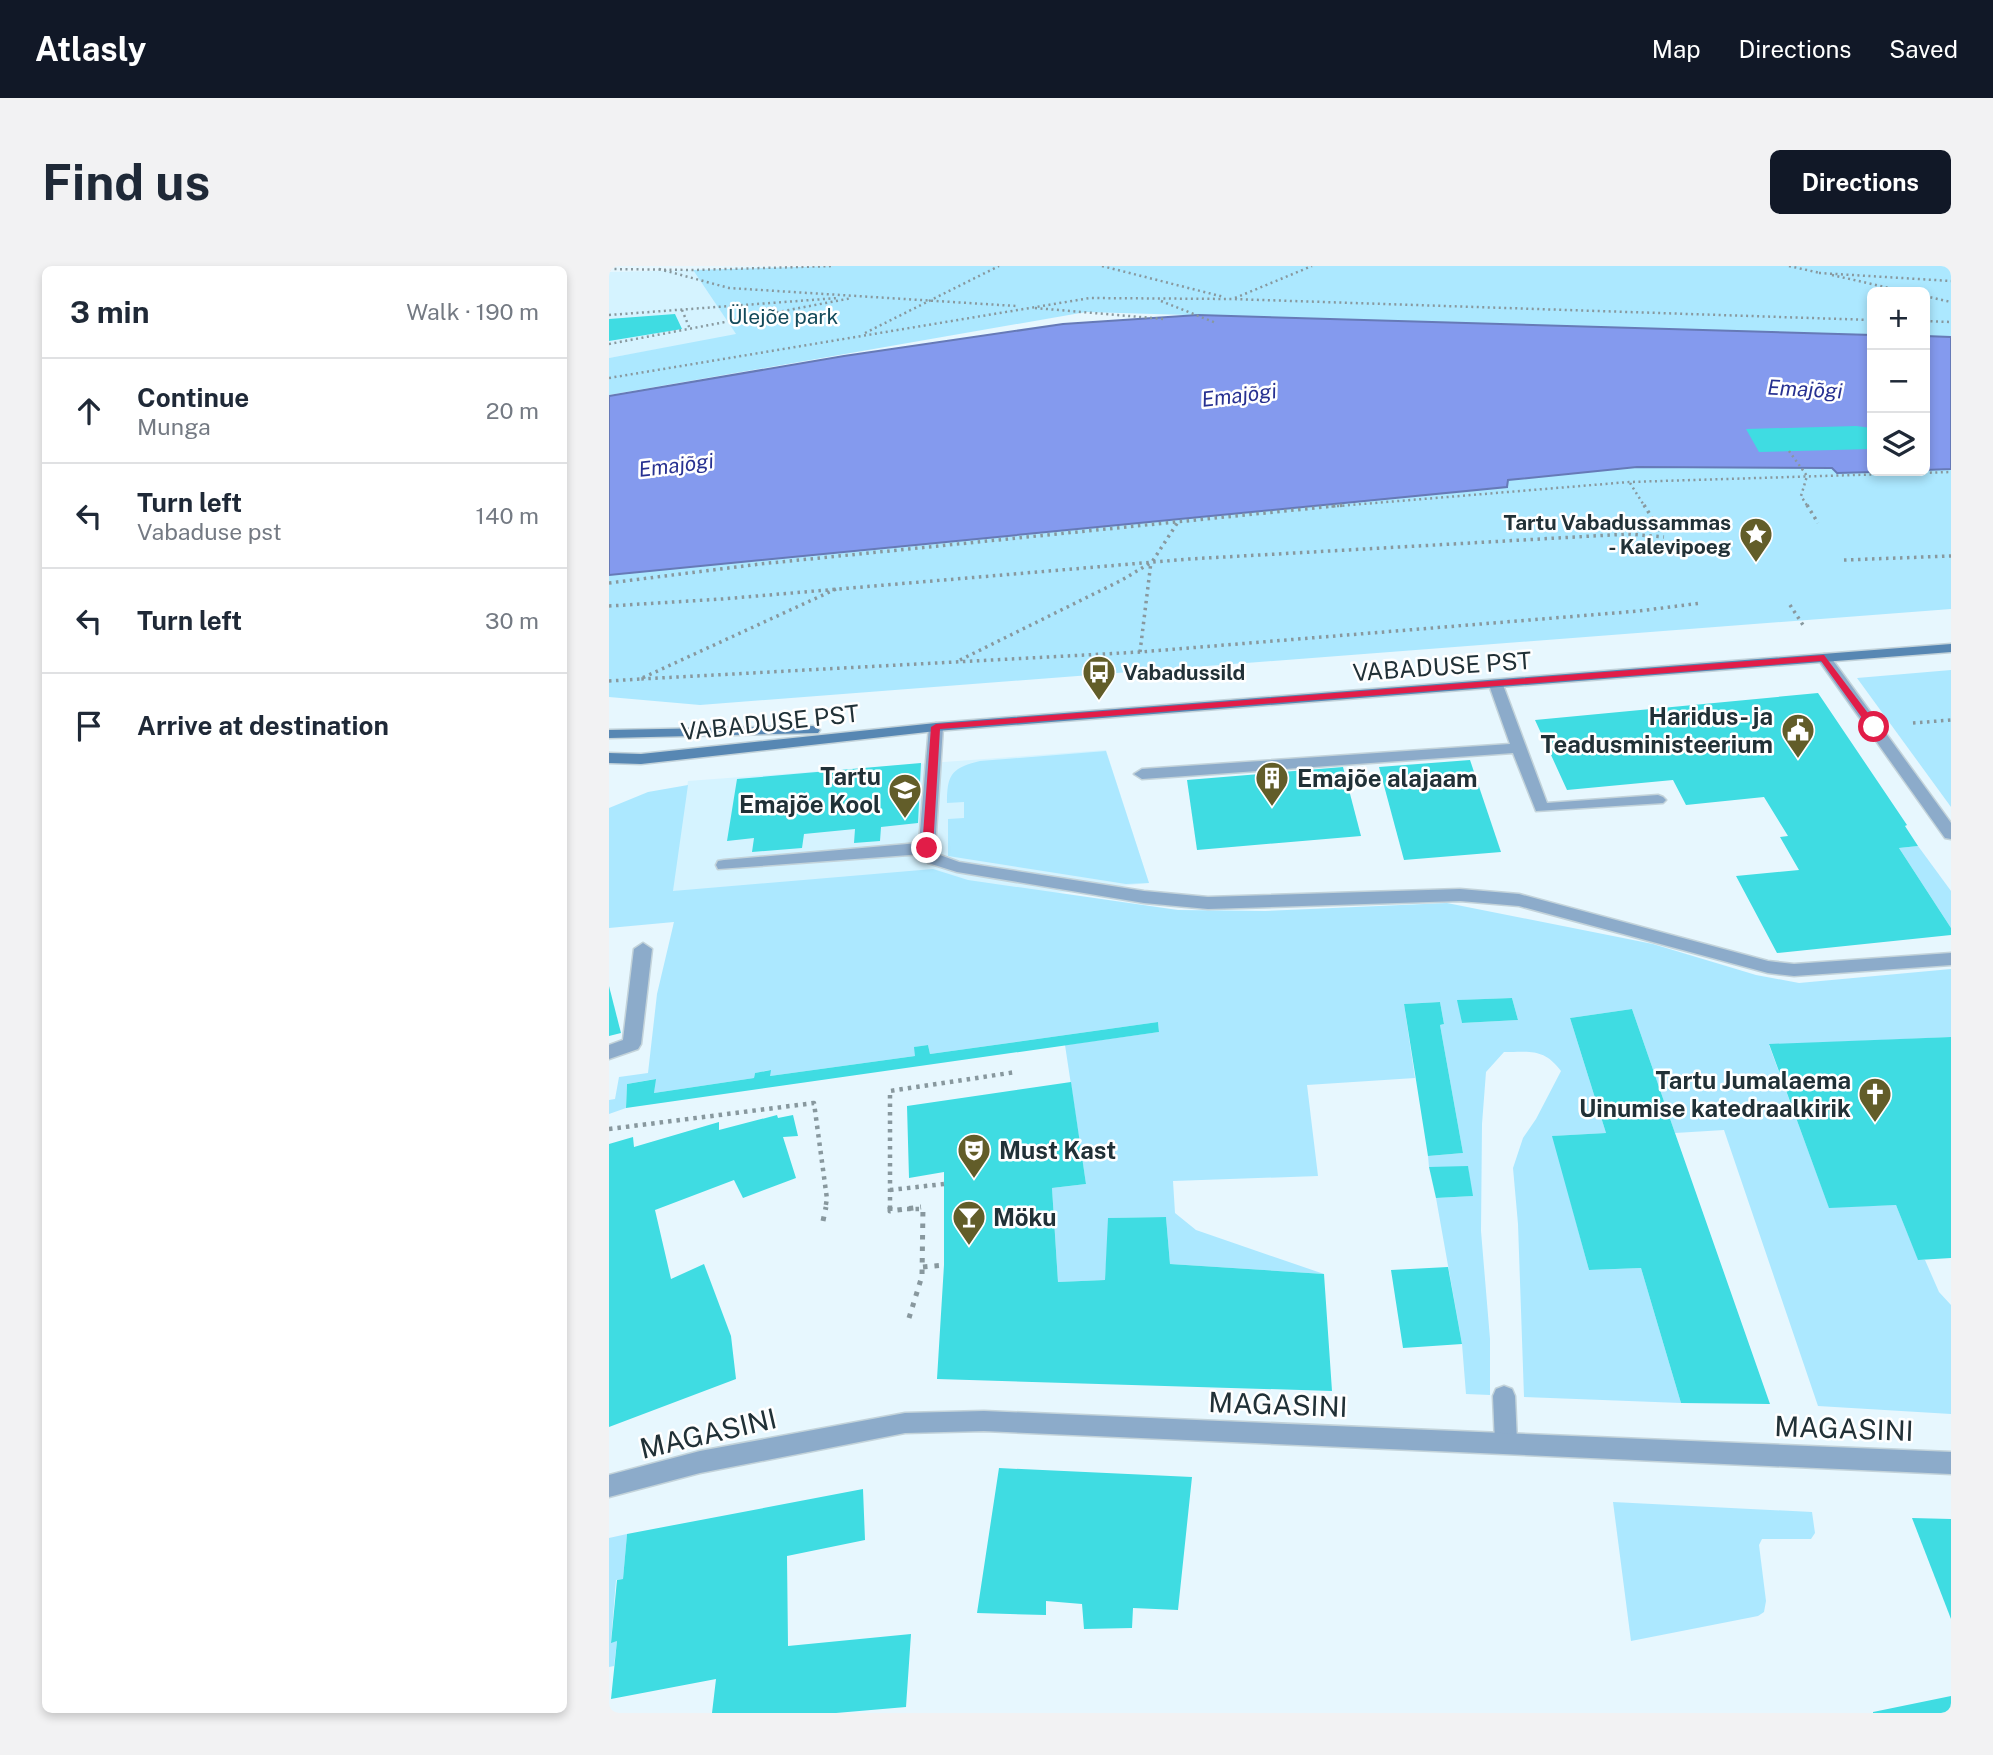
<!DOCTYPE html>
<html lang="en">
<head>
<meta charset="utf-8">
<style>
	:root { --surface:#fff; --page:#f2f2f3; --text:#1f2937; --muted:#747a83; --line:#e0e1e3; --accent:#111827 }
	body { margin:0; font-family:"Public Sans",sans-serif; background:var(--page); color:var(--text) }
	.controls { position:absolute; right:21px; top:21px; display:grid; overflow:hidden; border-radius:10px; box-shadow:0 4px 10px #0003 }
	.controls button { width:63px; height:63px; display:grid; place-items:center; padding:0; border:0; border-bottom:2px solid var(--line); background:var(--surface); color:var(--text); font:35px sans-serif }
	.stop { position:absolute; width:21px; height:21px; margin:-16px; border:5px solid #e11d48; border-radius:50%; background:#fff }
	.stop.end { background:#e11d48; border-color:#fff; box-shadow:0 2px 7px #0008 }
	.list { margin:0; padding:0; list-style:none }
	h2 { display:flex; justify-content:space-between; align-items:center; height:91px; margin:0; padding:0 28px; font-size:30px }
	h2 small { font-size:23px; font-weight:400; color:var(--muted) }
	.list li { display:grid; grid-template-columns:46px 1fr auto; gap:21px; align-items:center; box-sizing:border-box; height:105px; padding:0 28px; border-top:2px solid var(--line) }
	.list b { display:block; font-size:26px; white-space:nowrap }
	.list p { margin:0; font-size:23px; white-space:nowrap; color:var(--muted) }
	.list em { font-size:23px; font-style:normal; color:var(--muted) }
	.icon { flex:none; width:38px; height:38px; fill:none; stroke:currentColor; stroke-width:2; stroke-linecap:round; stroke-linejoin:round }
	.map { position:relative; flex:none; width:1342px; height:1447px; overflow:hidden; border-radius:10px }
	header { display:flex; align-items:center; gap:42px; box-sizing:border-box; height:98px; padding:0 35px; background:var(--accent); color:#fff }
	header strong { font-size:33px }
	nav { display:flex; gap:38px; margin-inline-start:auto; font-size:24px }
	.intro { display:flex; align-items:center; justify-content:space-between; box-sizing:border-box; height:168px; padding:0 42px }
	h1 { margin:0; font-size:49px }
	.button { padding:18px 32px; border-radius:10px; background:var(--accent); color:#fff; font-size:24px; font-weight:700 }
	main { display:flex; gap:42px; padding:0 42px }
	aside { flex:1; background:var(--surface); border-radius:10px; box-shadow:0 4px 10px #0003 }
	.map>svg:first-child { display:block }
	.built { fill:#d5f3ff }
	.green { fill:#ace8ff; fill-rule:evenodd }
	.water { fill:#849aee; stroke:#667ab7; stroke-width:2 }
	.building { fill:#3fdce2 }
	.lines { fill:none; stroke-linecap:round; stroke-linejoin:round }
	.service-casing { stroke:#c3d3da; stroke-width:3 }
	.minor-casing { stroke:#c3d3da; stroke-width:3 }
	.secondary-casing { stroke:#c3d3da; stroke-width:3 }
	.path-far3 { stroke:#88989e; stroke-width:2.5; stroke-dasharray:2 3.5; stroke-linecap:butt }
	.path-far2 { stroke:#88989e; stroke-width:3.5; stroke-dasharray:2.5 4.5; stroke-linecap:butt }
	.path-far1 { stroke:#88989e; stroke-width:4.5; stroke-dasharray:3.5 5; stroke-linecap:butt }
	.path { stroke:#88989e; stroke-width:5; stroke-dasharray:4.5 7; stroke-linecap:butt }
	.service { fill:#8cabca; fill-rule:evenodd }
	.minor { fill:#8cabca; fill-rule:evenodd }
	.secondary { fill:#5787b3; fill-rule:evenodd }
	.route { fill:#e11d48 }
	.labels { text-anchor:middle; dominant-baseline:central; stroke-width:5; stroke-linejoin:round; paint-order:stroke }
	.far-park-label { font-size:21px; fill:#134a5b; stroke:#fff }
	.far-water-label { font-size:21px; font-style:italic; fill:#273191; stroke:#fff }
	.far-poi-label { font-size:21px; font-weight:bold; fill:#213137; stroke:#fff; text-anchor:end }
	.street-label { font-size:24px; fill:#213137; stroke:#fff }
	.poi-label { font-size:24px; font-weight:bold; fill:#213137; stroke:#fff; text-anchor:end }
	.near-street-label { font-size:28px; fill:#213137; stroke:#fff }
</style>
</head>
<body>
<header>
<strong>Atlasly</strong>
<nav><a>Map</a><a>Directions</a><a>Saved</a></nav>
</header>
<div class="intro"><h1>Find us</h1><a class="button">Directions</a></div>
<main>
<aside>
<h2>3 min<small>Walk · 190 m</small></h2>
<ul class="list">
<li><svg class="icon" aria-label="ahead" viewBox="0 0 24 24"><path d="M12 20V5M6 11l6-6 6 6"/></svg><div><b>Continue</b><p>Munga</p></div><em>20 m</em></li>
<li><svg class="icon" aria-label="left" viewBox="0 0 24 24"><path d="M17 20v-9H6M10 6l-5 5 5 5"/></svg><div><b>Turn left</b><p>Vabaduse pst</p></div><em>140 m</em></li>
<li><svg class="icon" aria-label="left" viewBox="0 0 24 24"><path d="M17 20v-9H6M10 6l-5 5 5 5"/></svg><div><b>Turn left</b></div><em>30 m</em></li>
<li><svg class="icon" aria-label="arrive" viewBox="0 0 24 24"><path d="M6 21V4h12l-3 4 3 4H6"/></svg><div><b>Arrive at destination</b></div></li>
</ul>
</aside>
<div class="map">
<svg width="1342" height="1447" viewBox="0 0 1342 1447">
	<rect width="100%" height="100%" fill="#e7f7fe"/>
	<!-- built -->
	<g class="built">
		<polygon points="84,4 128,69 0,92 0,6"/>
		<polygon points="497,484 540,617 63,668 65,655 63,625 79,515"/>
	</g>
	<!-- green -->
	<g class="green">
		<polygon points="225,0 1342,0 1342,71 1316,70 1316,26 1263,26 1263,69 477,46 0,129 0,92 127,68 84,4"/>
		<polygon points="1142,200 1223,202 1228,207 1342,203 1342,343 91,439 0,431 0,309 897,221 899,214 1028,201"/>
		<polygon points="1342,404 1342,541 1248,412"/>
		<path d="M497 485 540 617 517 618 339 590V553L355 552V536L338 537C338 509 342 502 371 495Z"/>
		<path d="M79 519 64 625 324 603 359 614 569 644 656 645 838 637 1044 678 1147 709 1190 717 1342 703V771L1160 779 1220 941 1287 939 1309 993 1316 994 1330 1026 1342 1039V1148L1209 1140 1115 864 1066 867 1023 743 961 752 997 867 944 870 980 1004 1032 1002 1072 1137 915 1131 909 958 904 902 914 872 927 853 952 805C935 782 921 786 895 786L877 806 873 858 872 965 881 1073V1129L857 1128 853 1078 827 932 863 930 859 901H820L819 890 854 887 831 759 835 758 831 736 795 738 806 812 698 819 709 910 564 915 566 947 587 964 715 1008 561 998 557 951 500 952 496 1014 449 1016 443 922 477 918 456 779 550 766 549 756 321 788 319 779 306 781V790L161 810V804L146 807 145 812 45 827 46 813 18 818 17 842 0 848V834L6 833 10 811 39 807 48 728 65 656 0 662V542L39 526ZM903 732 909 754 853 757 849 734Z"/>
		<polygon points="1309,580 1342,625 1342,662 1290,582"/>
		<polygon points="1004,1236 1203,1246 1206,1267 1202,1273 1153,1273 1150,1279 1157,1335 1155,1346 1149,1350 1022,1375"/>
		<polygon points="18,1268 14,1313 7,1314 2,1376 8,1375 5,1400 0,1401 0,1272"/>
	</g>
	<!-- water -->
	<g class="water">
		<polygon points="589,49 1263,69 1263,205 1300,205 1228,207 1223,202 1028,201 899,214 898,221 0,309 0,130 235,90 454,58"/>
		<polygon points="1316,70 1342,71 1342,203 1316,204"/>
	</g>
	<!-- building -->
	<g class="building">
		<polygon points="66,48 73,63 0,75 0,53"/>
		<polygon points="1247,160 1263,162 1263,177 1258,177 1262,183 1150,186 1137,163"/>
		<polygon points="1209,427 1298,559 1296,560 1309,580 1290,582 1342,662 1342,669 1168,687 1127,610 1190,604 1171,571 1179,570 1155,531 1077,539 1064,514 958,524 926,454"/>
		<polygon points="861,494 892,586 795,594 770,501"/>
		<polygon points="312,497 309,557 272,561 271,575 245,577 246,563 195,568 193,582 143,586 145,572 118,575 128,513"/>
		<polygon points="734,501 752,570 588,584 578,514"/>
		<polygon points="0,720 12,767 0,770"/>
		<polygon points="903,732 909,754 853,757 848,734"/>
		<polygon points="831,736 835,758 831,759 854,887 819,890 795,738"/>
		<polygon points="1023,743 1066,867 1161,1138 1072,1137 1032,1002 980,1004 943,870 997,867 961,752"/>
		<polygon points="549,756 550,766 17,842 18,818 47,813 45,827 145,812 146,807 162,804 161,810 306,790 305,781 319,779 321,788"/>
		<polygon points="1342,771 1342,992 1309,994 1287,939 1220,942 1160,778"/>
		<polygon points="462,816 477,918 443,922 449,1016 496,1014 499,952 557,951 561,998 715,1008 723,1125 328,1113 335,999 335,906 300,912 298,840"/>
		<polygon points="168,849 169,852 184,849 189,870 174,871 187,912 134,932 125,914 46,944 62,1013 95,998 122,1070 127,1113 0,1161 0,878 24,871 25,881 110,856 110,864"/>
		<polygon points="859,900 864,930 827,932 820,901"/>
		<polygon points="839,1001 853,1078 794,1082 782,1004"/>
		<polygon points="390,1202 583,1211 569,1344 524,1342 523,1362 475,1363 473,1338 437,1335 437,1349 368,1347"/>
		<polygon points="254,1223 256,1274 178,1290 179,1380 302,1368 297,1441 227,1447 103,1447 107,1413 2,1433 8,1375 2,1377 8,1314 14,1313 18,1268"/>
		<polygon points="1303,1252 1342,1253 1342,1353"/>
		<polygon points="1342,1430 1342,1447 1264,1447 1264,1446"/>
	</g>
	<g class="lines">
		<defs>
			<g id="service">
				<polygon points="887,415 894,419 938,537 1049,529 1054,531 1057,534 1054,537 927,545 904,487 533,513 525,508 533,503 901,478 880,419"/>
				<polygon points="327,457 334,461 326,582 331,589 350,596 535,625 599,631 851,623 910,628 1159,695 1185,698 1342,687 1342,699 1185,710 1159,707 910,640 851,635 599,643 535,637 348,606 319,597 314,588 109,603 107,599 109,595 115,594 310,577 320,461"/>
				<polygon points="34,677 43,683 32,778 29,783 0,793 0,779 14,774 25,683"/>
				<polygon points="895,1120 903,1123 906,1130 908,1177 905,1184 897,1187 889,1184 886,1177 884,1130 887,1123"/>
			</g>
			<g id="minor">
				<polygon points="1215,388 1220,389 1342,557 1342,573 1336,572 1208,392"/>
				<polygon points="375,1145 1342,1186 1342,1208 375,1165 296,1167 91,1207 0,1231 0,1209 91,1185 296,1147"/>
			</g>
			<g id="secondary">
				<polygon points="1342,378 1342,386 327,465 32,498 0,497 0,487 32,488 327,457"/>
				<polygon points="204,460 211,464 209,467 0,472 0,464"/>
			</g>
		</defs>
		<!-- service casing -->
		<use href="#service" class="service-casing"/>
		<!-- minor casing -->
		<use href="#minor" class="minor-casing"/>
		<!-- secondary casing -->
		<use href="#secondary" class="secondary-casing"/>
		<!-- path-far3 -->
		<g class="path-far3">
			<polyline points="493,0 615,31"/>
			<polyline points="1180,0 1211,7"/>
			<polyline points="0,3 84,4 225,0"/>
			<polyline points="50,3 120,22 407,40"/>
			<polyline points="1210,7 1342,15"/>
			<polyline points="1223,9 1298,26"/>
			<polyline points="1316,30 1342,36"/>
			<polyline points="626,32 703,0"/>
			<polyline points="552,35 607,57"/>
			<polyline points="426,42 555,53"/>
			<polyline points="73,44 81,63"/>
			<polyline points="0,49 229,32"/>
			<polyline points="1316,55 1342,56"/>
			<polyline points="256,67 390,0"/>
			<polyline points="0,78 243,32"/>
			<polyline points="0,112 481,32 623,33 1263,54"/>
			<polyline points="1180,185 1198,210 1192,230 1199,241"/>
			<polyline points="1021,217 1036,241"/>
			<polyline points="717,241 1020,216 1342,206"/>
		</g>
		<!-- path-far2 -->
		<g class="path-far2">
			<polyline points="1035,239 1052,266"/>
			<polyline points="1198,239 1209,257"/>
			<polyline points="1235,294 1342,290"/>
			<polyline points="0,317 151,298 735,239"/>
			<polyline points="227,323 31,413 531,386 1030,345 1092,337"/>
			<polyline points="1181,339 1196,362"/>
			<polyline points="0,340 113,333 580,293 1019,268 1055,271"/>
			<polyline points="531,386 542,296"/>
			<polyline points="351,394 513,314 543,296 569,256"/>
			<polyline points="0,415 31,413"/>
			<polyline points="1304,457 1342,454"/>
		</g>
		<!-- path-far1 -->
		<g class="path-far1">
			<polyline points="0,863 205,837 218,933 216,943"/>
			<polyline points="281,924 335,918"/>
			<polyline points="281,943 281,825 407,806"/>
			<polyline points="298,943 314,943"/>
		</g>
		<!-- path -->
		<g class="path">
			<polyline points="281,941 281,945 312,941"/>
			<polyline points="214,955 217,941"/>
			<polyline points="314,1001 335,999"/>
			<polyline points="300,1052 313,1010 314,941"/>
		</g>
		<!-- service -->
		<use href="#service" class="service"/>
		<!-- minor -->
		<use href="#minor" class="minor"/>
		<!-- secondary -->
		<use href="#secondary" class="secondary"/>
	</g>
	<!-- route -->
	<polygon class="route" points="1215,389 1268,459 1268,463 1261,463 1212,395 331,463 324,582 318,585 313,582 322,461 327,458"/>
	<!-- icons -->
	<defs>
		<symbol id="sight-pin" viewBox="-11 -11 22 30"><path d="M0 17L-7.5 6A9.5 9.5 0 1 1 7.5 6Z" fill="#625d29" stroke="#fff"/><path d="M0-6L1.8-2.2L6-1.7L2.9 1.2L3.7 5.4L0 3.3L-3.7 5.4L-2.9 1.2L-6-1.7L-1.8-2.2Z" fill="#fff"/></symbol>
		<symbol id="bus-pin" viewBox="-11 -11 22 30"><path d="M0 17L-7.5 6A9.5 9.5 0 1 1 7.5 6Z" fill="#625d29" stroke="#fff"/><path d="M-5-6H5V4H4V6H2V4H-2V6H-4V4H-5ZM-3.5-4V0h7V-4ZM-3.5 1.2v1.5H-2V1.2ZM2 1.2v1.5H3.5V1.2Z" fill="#fff"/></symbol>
		<symbol id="civic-pin" viewBox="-11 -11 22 30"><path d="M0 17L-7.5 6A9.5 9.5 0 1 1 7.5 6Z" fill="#625d29" stroke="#fff"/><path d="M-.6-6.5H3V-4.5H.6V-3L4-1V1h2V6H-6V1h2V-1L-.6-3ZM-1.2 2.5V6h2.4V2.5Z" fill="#fff"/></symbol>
		<symbol id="building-pin" viewBox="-11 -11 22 30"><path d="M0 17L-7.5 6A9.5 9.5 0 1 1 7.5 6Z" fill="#625d29" stroke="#fff"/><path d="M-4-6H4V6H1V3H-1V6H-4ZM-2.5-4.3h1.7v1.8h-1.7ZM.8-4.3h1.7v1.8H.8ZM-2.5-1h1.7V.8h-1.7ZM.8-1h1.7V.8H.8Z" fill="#fff"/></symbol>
		<symbol id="school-pin" viewBox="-11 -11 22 30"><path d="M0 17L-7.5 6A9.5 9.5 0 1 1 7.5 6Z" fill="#625d29" stroke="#fff"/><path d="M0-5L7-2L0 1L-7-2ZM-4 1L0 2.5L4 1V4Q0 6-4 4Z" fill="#fff"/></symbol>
		<symbol id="church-pin" viewBox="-11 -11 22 30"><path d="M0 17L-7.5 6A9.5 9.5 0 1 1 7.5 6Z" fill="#625d29" stroke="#fff"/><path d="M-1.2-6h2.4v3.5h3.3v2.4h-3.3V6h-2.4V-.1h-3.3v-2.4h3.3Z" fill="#fff"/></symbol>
		<symbol id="theatre-pin" viewBox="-11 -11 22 30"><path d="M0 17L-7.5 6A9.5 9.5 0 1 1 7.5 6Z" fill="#625d29" stroke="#fff"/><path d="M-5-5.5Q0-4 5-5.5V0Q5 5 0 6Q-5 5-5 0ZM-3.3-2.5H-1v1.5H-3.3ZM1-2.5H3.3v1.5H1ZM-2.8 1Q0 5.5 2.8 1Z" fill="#fff"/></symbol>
		<symbol id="bar-pin" viewBox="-11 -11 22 30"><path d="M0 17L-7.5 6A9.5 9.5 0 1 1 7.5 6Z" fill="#625d29" stroke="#fff"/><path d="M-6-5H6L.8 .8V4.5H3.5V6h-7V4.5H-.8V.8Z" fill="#fff"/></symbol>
	</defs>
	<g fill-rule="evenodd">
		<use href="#sight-pin" x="1128" y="249" width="38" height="52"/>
		<use href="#bus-pin" x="471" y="387" width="38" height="52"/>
		<use href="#civic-pin" x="1170" y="445" width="38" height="52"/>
		<use href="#building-pin" x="644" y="493" width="38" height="52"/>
		<use href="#school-pin" x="277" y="505" width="38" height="52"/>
		<use href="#church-pin" x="1247" y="809" width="38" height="52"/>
		<use href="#theatre-pin" x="346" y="865" width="38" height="52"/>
		<use href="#bar-pin" x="341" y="932" width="38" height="52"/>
	</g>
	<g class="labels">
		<!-- far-park labels -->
		<g class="far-park-label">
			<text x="174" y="50">Ülejõe park</text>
		</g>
		<!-- far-water labels -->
		<g class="far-water-label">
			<text transform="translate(1196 123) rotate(3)">Emajõgi</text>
			<text transform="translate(630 129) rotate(-7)">Emajõgi</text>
			<text transform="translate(67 199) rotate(-7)">Emajõgi</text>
		</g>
		<!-- far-poi labels -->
		<g class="far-poi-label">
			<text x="1122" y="256">Tartu Vabadussammas<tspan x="1122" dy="24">- Kalevipoeg</tspan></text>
			<text x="514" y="406" text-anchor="start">Vabadussild</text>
		</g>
		<!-- street labels -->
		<g class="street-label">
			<text transform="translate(833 400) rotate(-4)">VABADUSE PST</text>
			<text transform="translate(161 456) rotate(-6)">VABADUSE PST</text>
		</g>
		<!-- poi labels -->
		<g class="poi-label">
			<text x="1164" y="450">Haridus- ja<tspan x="1164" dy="28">Teadusministeerium</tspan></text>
			<text x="272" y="510">Tartu<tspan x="272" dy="28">Emajõe Kool</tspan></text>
			<text x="688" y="512" text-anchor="start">Emajõe alajaam</text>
			<text x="1242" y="814">Tartu Jumalaema<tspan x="1242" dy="28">Uinumise katedraalkirik</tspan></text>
			<text x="390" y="884" text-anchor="start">Must Kast</text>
			<text x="384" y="951" text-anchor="start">Möku</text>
		</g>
		<!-- near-street labels -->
		<g class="near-street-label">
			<text transform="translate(669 1138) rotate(2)">MAGASINI</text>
			<text transform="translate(1235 1162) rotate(2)">MAGASINI</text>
			<text transform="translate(99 1167) rotate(-13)">MAGASINI</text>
		</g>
	</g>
</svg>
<div class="controls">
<button>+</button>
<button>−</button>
<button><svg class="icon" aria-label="layers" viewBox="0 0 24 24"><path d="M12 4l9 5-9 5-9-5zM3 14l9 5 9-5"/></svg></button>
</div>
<div class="stop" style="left:1265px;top:461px"></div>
<div class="stop end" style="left:318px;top:582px"></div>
</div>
</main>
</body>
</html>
